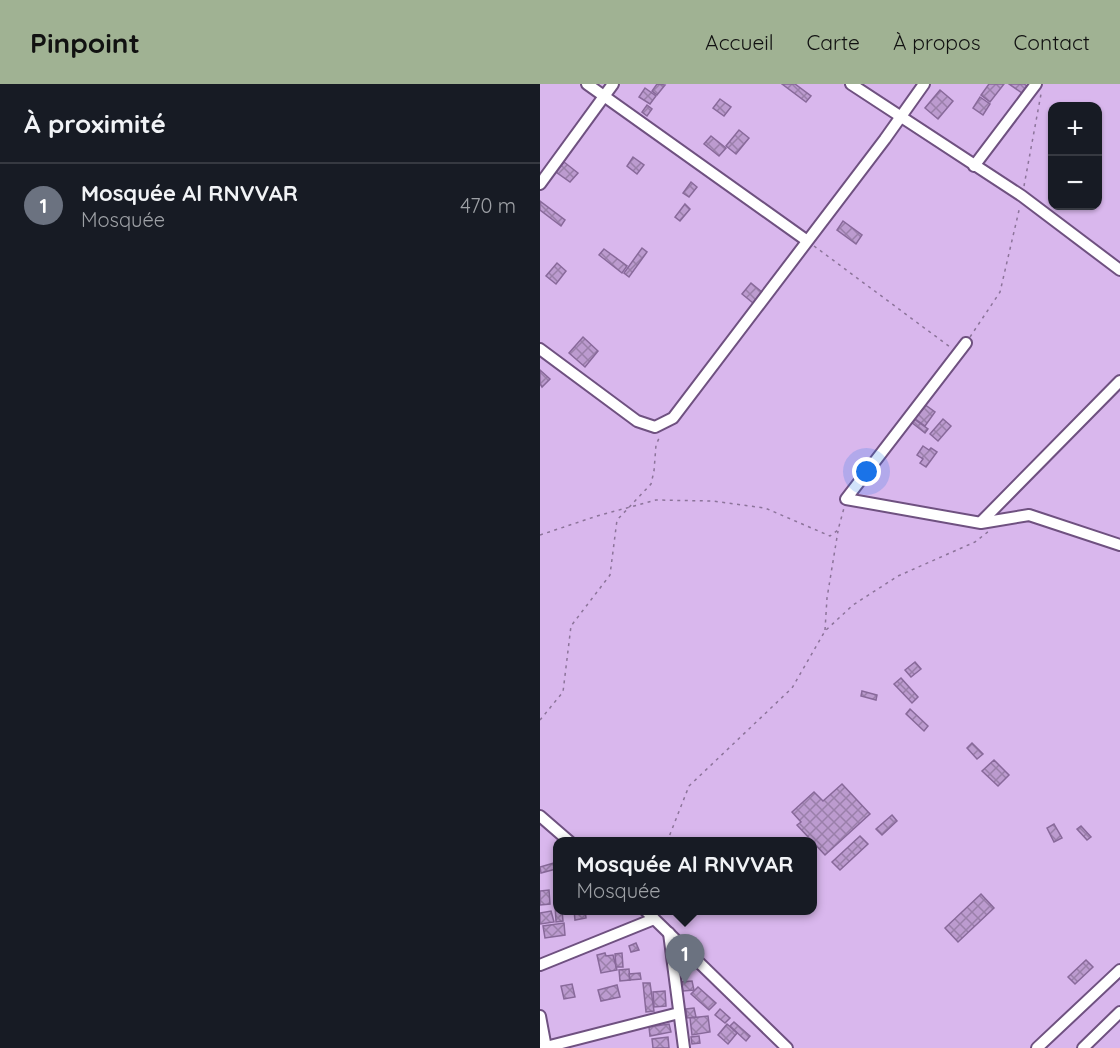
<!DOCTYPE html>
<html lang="fr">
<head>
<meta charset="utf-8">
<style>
	:root { --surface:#171b24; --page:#242831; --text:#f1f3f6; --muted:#9ea1a6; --line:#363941; --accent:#a0b293 }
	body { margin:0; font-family:Quicksand,sans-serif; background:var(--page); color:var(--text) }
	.controls { position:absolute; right:18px; top:18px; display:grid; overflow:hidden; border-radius:12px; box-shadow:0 2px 4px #0004 }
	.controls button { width:54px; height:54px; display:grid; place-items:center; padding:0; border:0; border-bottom:2px solid var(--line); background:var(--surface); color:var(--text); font:30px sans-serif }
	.you { position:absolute; left:327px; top:388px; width:21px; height:21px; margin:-15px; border:4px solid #fff; border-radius:50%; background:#1a73e8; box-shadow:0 0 0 9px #1a73e833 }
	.badge { display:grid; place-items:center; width:39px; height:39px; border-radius:50%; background:var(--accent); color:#fff; font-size:20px; font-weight:700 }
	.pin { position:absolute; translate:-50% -50px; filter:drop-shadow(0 2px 3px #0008) }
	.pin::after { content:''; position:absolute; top:32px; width:21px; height:18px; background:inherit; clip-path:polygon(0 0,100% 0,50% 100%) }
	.popup { position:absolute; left:13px; top:753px; width:264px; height:78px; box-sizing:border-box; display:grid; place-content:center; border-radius:12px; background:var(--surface); filter:drop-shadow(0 2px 4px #0005); font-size:20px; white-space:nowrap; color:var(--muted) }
	.popup b { font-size:22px; color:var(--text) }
	.popup::after { content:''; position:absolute; left:50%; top:100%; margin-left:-12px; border:12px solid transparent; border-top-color:var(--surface) }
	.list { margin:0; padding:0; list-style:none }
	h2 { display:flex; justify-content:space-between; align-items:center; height:78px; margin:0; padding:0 24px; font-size:26px }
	h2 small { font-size:20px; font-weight:400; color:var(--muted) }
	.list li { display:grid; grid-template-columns:39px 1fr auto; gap:18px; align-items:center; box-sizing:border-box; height:84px; padding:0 24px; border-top:2px solid var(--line) }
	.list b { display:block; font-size:22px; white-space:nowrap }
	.list p { margin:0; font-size:20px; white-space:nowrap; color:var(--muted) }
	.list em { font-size:20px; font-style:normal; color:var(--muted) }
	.map { position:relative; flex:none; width:580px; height:964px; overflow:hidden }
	header { display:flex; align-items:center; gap:36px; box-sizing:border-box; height:84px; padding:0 30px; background:var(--accent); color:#111 }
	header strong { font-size:28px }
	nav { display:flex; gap:33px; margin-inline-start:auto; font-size:21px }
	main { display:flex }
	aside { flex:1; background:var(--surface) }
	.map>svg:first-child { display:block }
	.building { fill:url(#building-cross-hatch); stroke:#88699a; stroke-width:1.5 }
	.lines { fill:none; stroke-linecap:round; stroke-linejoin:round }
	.minor-casing { stroke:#6f5180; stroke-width:14 }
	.path { stroke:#8c749a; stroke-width:1.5; stroke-dasharray:3 4.5; stroke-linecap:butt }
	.minor { stroke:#fff; stroke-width:10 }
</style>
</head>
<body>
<header>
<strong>Pinpoint</strong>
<nav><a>Accueil</a><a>Carte</a><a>À propos</a><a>Contact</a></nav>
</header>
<main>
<aside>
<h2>À proximité<small></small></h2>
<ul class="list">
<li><span class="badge" style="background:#6b7280">1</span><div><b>Mosquée Al RNVVAR</b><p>Mosquée</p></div><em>470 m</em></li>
</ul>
</aside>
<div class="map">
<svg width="580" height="964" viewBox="0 0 580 964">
	<defs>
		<pattern id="building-cross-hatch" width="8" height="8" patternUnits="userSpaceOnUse" patternTransform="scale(1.5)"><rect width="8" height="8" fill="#bc9bcf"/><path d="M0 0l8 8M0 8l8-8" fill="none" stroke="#9a7faa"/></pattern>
	</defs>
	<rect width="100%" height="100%" fill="#d9b7ed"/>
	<!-- building -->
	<g class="building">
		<polygon points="117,0 125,1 117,11 112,7"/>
		<polygon points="242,0 255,0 271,12 266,18"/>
		<polygon points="449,0 464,0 450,18 441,11"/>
		<polygon points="469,0 484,0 487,2 482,9"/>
		<polygon points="105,4 116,12 110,20 99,13"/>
		<polygon points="400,6 413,17 398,35 385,24"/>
		<polygon points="440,13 450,20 443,31 433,24"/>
		<polygon points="180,15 191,23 184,32 173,24"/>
		<polygon points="107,21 112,25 107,32 102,28"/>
		<polygon points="199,46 209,54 196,70 186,62"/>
		<polygon points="171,52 186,64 179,72 164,60"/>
		<polygon points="93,73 104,81 97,90 87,82"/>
		<polygon points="24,78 38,89 30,98 16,88"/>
		<polygon points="151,98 157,103 149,113 143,109"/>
		<polygon points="0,117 25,136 21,142 0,126"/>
		<polygon points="145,120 150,125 140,137 135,133"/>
		<polygon points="303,137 322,151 316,160 297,146"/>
		<polygon points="102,164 107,168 89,193 84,189"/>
		<polygon points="64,165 87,182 82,189 59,171"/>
		<polygon points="17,179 26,187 16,200 6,192"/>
		<polygon points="211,199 222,208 213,219 202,210"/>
		<polygon points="43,253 58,267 45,283 29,269"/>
		<polygon points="0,286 10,295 2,303 0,300"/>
		<polygon points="384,320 395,328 385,342 374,334"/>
		<polygon points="374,335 388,345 385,349 371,338"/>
		<polygon points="403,335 411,342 398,357 390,350"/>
		<polygon points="383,362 389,366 391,364 397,368 386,383 380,379 383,375 377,371"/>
		<polygon points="375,578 381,585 371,593 365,586"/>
		<polygon points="361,594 378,613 372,619 354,600"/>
		<polygon points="322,607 337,611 336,616 321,612"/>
		<polygon points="370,625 388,642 384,647 366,630"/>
		<polygon points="432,659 443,670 437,675 427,664"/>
		<polygon points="454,676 469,691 458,702 442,687"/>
		<polygon points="302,700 330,730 285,771 257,741 261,738 252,728 274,708 283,717"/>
		<polygon points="352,731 357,737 342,751 336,745"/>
		<polygon points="514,740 522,754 514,758 507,744"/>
		<polygon points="541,742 551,753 547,756 537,745"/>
		<polygon points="320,752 328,760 300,786 292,778"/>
		<polygon points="14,779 16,785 1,789 0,783"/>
		<polygon points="14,801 18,801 18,826 22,826 23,837 16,838"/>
		<polygon points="9,806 10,820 0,821 0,807"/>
		<polygon points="441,810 454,824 418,858 405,844"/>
		<polygon points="34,826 45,826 46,834 35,836"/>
		<polygon points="11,827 14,838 0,840 0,829"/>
		<polygon points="24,839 25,851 5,854 3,842"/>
		<polygon points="96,859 99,866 91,868 89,862"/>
		<polygon points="65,869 66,872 73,871 77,886 61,889 57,871"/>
		<polygon points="82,869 83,883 76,883 75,870"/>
		<polygon points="546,876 553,883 535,900 528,893"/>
		<polygon points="89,885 90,896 80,897 79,886"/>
		<polygon points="100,889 101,895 90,896 89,890"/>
		<polygon points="152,897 154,906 143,907 141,898"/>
		<polygon points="103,899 110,899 114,927 106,928"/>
		<polygon points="32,900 35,913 24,915 21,902"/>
		<polygon points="77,901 80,913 61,917 58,906"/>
		<polygon points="158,903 176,919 169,926 151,910"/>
		<polygon points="125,907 126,922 114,923 113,908"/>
		<polygon points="154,924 156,933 147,934 146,925"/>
		<polygon points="180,925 190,934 185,939 175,931"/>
		<polygon points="168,932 170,948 152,951 150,934"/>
		<polygon points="194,938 210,952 206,957 190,942"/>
		<polygon points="129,940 131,948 110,952 109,943"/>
		<polygon points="187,940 197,949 188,960 178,951"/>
		<polygon points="159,952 160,959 152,960 151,953"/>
		<polygon points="128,953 129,964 113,964 112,955"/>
	</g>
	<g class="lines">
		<defs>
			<g id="minor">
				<polyline points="47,0 266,156"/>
				<polyline points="311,0 482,112 580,186"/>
				<polyline points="434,82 496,0"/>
				<polyline points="0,100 73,0"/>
				<polyline points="426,259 306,415 441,439 489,431 580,461"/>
				<polyline points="0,265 97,337 115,343 133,334 345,55 384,0"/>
				<polyline points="441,438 580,297"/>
				<polyline points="0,732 30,758"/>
				<polyline points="105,826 247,964"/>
				<polyline points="129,849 144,964"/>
				<polyline points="0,881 114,835"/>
				<polyline points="0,932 6,964"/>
				<polyline points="2,964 139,929"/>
				<polyline points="497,964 580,886"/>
				<polyline points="543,964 580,928"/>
			</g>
		</defs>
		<!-- minor casing -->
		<use href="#minor" class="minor-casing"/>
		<!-- path -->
		<g class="path">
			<polyline points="484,102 501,10"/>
			<polyline points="274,162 410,263"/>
			<polyline points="430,253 460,208 480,122"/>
			<polyline points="0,451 57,432 116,416 172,417 225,424 290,452 298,446 304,424"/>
			<polyline points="285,546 287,514 298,447"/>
			<polyline points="0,636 23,608 31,542 70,491 77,436 111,400 114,387 116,361 120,352"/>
			<polyline points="127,758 149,702 252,604 285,547 313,521 358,492 435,458 449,447"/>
		</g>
		<!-- minor -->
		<use href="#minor" class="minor"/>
	</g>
</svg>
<div class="controls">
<button>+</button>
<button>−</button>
</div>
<div class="you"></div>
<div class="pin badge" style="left:145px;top:900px;background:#6b7280">1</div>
<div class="popup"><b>Mosquée Al RNVVAR</b>Mosquée</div>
</div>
</main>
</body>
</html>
